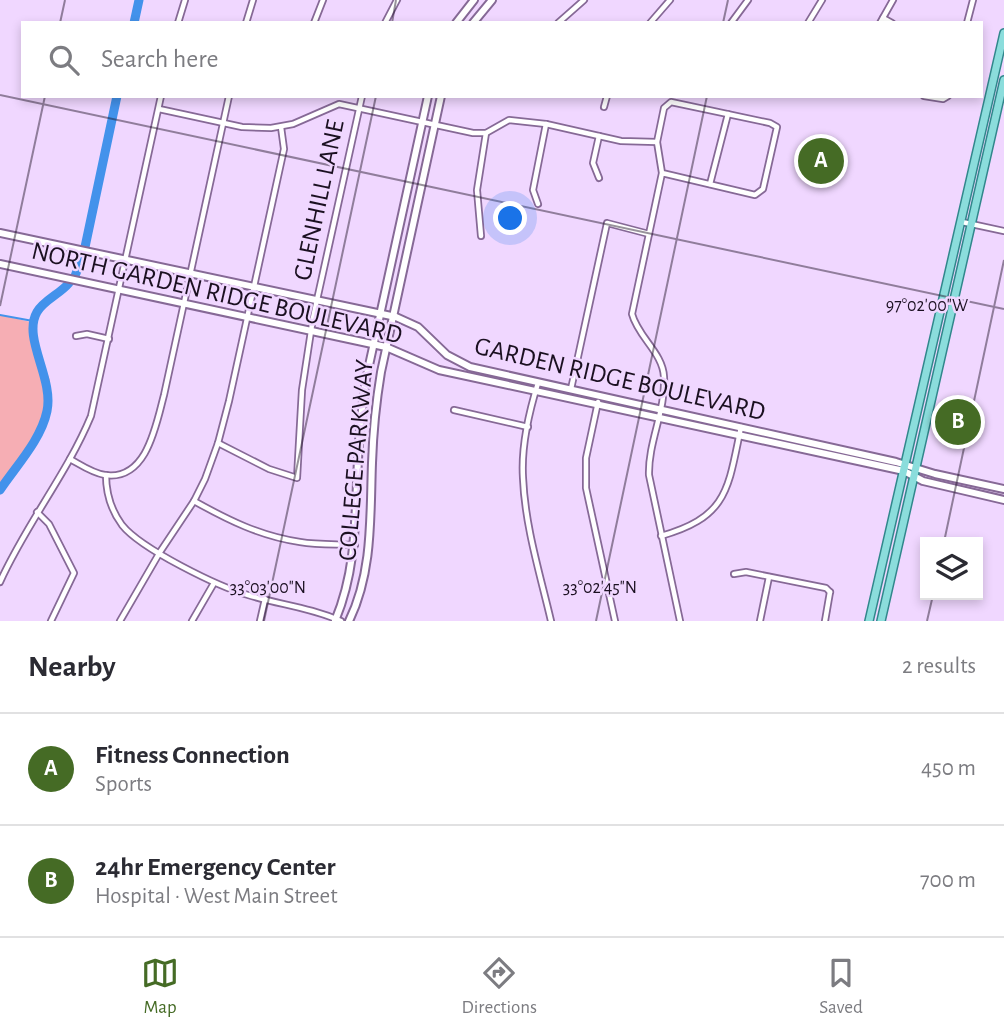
<!DOCTYPE html>
<html lang="en">
<head>
<meta charset="utf-8">
<style>
	:root { --surface:#fff; --page:#f2f2f3; --text:#2b2b33; --muted:#7c7c81; --line:#e1e1e2; --accent:#456b25 }
	body { margin:0; font-family:"Alegreya Sans",sans-serif; background:var(--page); color:var(--text) }
	.controls { position:absolute; right:21px; bottom:21px; display:grid; overflow:hidden; border-radius:0px; box-shadow:0 4px 10px #0003 }
	.controls button { width:63px; height:63px; display:grid; place-items:center; padding:0; border:0; border-bottom:2px solid var(--line); background:var(--surface); color:var(--text); font:35px sans-serif }
	.you { position:absolute; left:511px; top:219px; width:24px; height:24px; margin:-18px; border:5px solid #fff; border-radius:50%; background:#1a73e8; box-shadow:0 0 0 10px #1a73e833 }
	.badge { display:grid; place-items:center; width:46px; height:46px; border-radius:50%; background:var(--accent); color:#fff; font-size:23px; font-weight:700 }
	.pin { position:absolute; translate:-50% -50%; border:4px solid #fff; box-shadow:0 2px 7px #0006 }
	.list { margin:0; padding:0; list-style:none }
	h2 { display:flex; justify-content:space-between; align-items:center; height:91px; margin:0; padding:0 28px; font-size:30px }
	h2 small { font-size:23px; font-weight:400; color:var(--muted) }
	.list li { display:grid; grid-template-columns:46px 1fr auto; gap:21px; align-items:center; box-sizing:border-box; height:112px; padding:0 28px; border-top:2px solid var(--line) }
	.list b { display:block; font-size:26px; white-space:nowrap }
	.list p { margin:0; font-size:23px; white-space:nowrap; color:var(--muted) }
	.list em { font-size:23px; font-style:normal; color:var(--muted) }
	.icon { flex:none; width:38px; height:38px; fill:none; stroke:currentColor; stroke-width:2; stroke-linecap:round; stroke-linejoin:round }
	.map { position:relative; flex:none; width:1004px; height:621px; overflow:hidden }
	.search { position:absolute; background:var(--surface); box-shadow:0 4px 10px #0003; left:21px; right:21px; top:21px; height:77px; display:flex; align-items:center; gap:18px; box-sizing:border-box; padding:0 24px; border-radius:0px; color:var(--muted); font-size:26px }
	.sheet { height:315px; background:var(--surface) }
	nav { display:flex; justify-content:space-around; align-items:center; box-sizing:border-box; height:98px; border-top:2px solid var(--line); background:var(--surface); font-size:19px; color:var(--muted) }
	nav a { display:grid; justify-items:center; gap:4px }
	nav .on { color:var(--accent) }
	.map>svg:first-child { display:block }
	.green { fill:#f6aeb4 }
	.lines { fill:none; stroke-linecap:round; stroke-linejoin:round }
	.stream { stroke:#4392eb; stroke-width:2 }
	.river { stroke:#4392eb; stroke-width:9 }
	.street-casing { stroke:#866996; stroke-width:8 }
	.secondary-casing { stroke:#866996; stroke-width:10 }
	.primary-casing { stroke:#31878c; stroke-width:10 }
	.street { stroke:#fff; stroke-width:4.5 }
	.secondary { stroke:#fff; stroke-width:6 }
	.primary { stroke:#8bdddc; stroke-width:7 }
	.ticks { fill:none; stroke:#1b1021; stroke-width:2; stroke-opacity:0.45 }
	.labels { text-anchor:middle; dominant-baseline:central; stroke-width:5; stroke-linejoin:round; paint-order:stroke }
	.street-label { font-size:26px; fill:#1b1021; stroke:#f0d7ff }
	.ticks-label { font-size:18px; text-anchor:middle; fill:#1b1021; stroke:#f0d7ff; stroke-width:5; stroke-linejoin:round; paint-order:stroke }
</style>
</head>
<body>
<div class="map">
<svg width="1004" height="621" viewBox="0 0 1004 621">
	<rect width="100%" height="100%" fill="#f0d7ff"/>
	<!-- green -->
	<polygon class="green" points="0,315 35,323 35,343 50,380 50,409 43,431 0,495"/>
	<g class="lines">
		<!-- stream -->
		<polyline class="stream" points="0,315 33,321"/>
		<!-- river -->
		<g class="river">
			<polyline points="134,23 139,0"/>
			<polyline points="85,247 117,96"/>
			<polyline points="75,276 83,255"/>
			<path d="M0 490C16 466 41 440 47 411 54 378 22 338 37 312 44 300 60 294 69 283"/>
		</g>
		<defs>
			<g id="street">
				<polyline points="883,18 892,23"/>
				<polyline points="178,23 185,0"/>
				<polyline points="246,23 253,0"/>
				<polyline points="314,23 323,0"/>
				<polyline points="385,23 397,0"/>
				<polyline points="558,23 584,0"/>
				<polyline points="650,23 670,0"/>
				<polyline points="731,23 748,0"/>
				<polyline points="808,23 822,0"/>
				<polyline points="880,23 893,0"/>
				<polyline points="967,23 973,0"/>
				<polyline points="924,96 943,99 948,96"/>
				<polyline points="604,107 607,96"/>
				<polyline points="159,109 242,127 271,128 293,124 339,104 473,133 486,133 509,120 546,124 621,141 657,142"/>
				<path d="M662 173 755 195 763 189 777 127 770 123 671 102 664 108 657 142 662 173 632 314C638 337 663 353 664 377 666 410 648 442 649 475L680 621"/>
				<polyline points="599,178 593,163 599,136"/>
				<polyline points="710,184 728,114"/>
				<polyline points="538,204 533,190 546,124"/>
				<polyline points="962,222 1004,231"/>
				<polyline points="481,236 477,190 486,133"/>
				<polyline points="76,336 87,334 109,339"/>
				<path d="M538 383C529 412 521 447 523 478 525 526 540 574 551 621"/>
				<polyline points="571,389 607,223 649,234"/>
				<polyline points="598,402 586,458 586,488 615,621"/>
				<polyline points="454,410 528,427"/>
				<polyline points="218,443 269,469 297,478 302,390 313,318 362,96"/>
				<path d="M70 459C81 465 92 473 105 475 147 481 156 425 164 395L229 96"/>
				<path d="M106 475C106 495 111 510 122 525 141 549 219 587 248 595 281 605 309 607 341 621"/>
				<path d="M194 501C228 520 260 536 300 542 318 545 337 544 355 545"/>
				<polyline points="37,512 49,524 74,573 51,621"/>
				<path d="M661 536C728 517 728 489 741 427"/>
				<polyline points="734,574 746,572 826,588 830,592"/>
				<path d="M0 582C26 524 67 474 91 416L161 96"/>
				<polyline points="120,621 160,552 194,501 205,479 218,443 229,401 284,149 281,127"/>
				<polyline points="192,621 214,583"/>
				<polyline points="260,621 265,599"/>
				<polyline points="760,621 769,577"/>
				<polyline points="825,621 830,592"/>
			</g>
			<g id="secondary">
				<polyline points="456,23 474,0"/>
				<polyline points="473,23 492,0"/>
				<polyline points="0,233 396,317 418,327 447,355 470,367 896,462 935,474 1004,489"/>
				<polyline points="0,264 386,347 439,370 904,471 923,481 1004,500"/>
				<path d="M335 621C357 569 355 516 358 460 359 433 362 406 366 379L428 96"/>
				<path d="M349 621C373 572 370 516 372 463 373 432 376 402 381 372L441 96"/>
			</g>
			<g id="primary">
				<polyline points="869,621 1004,33"/>
				<polyline points="881,621 1004,80"/>
			</g>
		</defs>
		<!-- street casing -->
		<use href="#street" class="street-casing"/>
		<!-- secondary casing -->
		<use href="#secondary" class="secondary-casing"/>
		<!-- primary casing -->
		<use href="#primary" class="primary-casing"/>
		<!-- street -->
		<use href="#street" class="street"/>
		<!-- secondary -->
		<use href="#secondary" class="secondary"/>
		<!-- primary -->
		<use href="#primary" class="primary"/>
	</g>
	<!-- ticks -->
	<path class="ticks" d="M60 23 65 0M392 23 396 0M723 23 728 0M0 95 1004 309M0 306 45 96M944 542 1004 260M264 621 376 96M596 621 707 96M927 621 933 595"/>
	<g class="labels">
		<!-- street labels -->
		<g class="street-label">
			<text transform="translate(319 200) rotate(-78)">GLENHILL LANE</text>
			<text transform="translate(217 293) rotate(13)">NORTH GARDEN RIDGE BOULEVARD</text>
			<text transform="translate(620 379) rotate(13)">GARDEN RIDGE BOULEVARD</text>
			<text transform="translate(356 460) rotate(-85)">COLLEGE PARKWAY</text>
		</g>
	</g>
	<g class="ticks-label">
		<text x="927" y="311">97°02'00"W</text>
		<text x="268" y="593">33°03'00"N</text>
		<text x="600" y="593">33°02'45"N</text>
	</g>
</svg>
<div class="controls">
<button><svg class="icon" aria-label="layers" viewBox="0 0 24 24"><path d="M12 4l9 5-9 5-9-5zM3 14l9 5 9-5"/></svg></button>
</div>
<div class="you"></div>
<div class="pin badge" style="left:821px;top:161px">A</div>
<div class="pin badge" style="left:958px;top:422px">B</div>
<div class="search"><svg class="icon" aria-label="search" viewBox="0 0 24 24"><circle cx="10" cy="10" r="6"/><path d="M15 15l6 6"/></svg>Search here</div>
</div>
<section class="sheet">
<h2>Nearby<small>2 results</small></h2>
<ul class="list">
<li><span class="badge">A</span><div><b>Fitness Connection</b><p>Sports</p></div><em>450 m</em></li>
<li><span class="badge">B</span><div><b>24hr Emergency Center</b><p>Hospital · West Main Street</p></div><em>700 m</em></li>
</ul>
</section>
<nav>
<a class="on"><svg class="icon" aria-label="map" viewBox="0 0 24 24"><path d="M3 6l6-2 6 2 6-2v14l-6 2-6-2-6 2zM9 4v14M15 6v14"/></svg>Map</a>
<a><svg class="icon" aria-label="directions" viewBox="0 0 24 24"><path d="M12 3l9 9-9 9-9-9zM9 14v-3h6M13 9l2 2-2 2"/></svg>Directions</a>
<a><svg class="icon" aria-label="saved" viewBox="0 0 24 24"><path d="M7 4h10v16l-5-4-5 4z"/></svg>Saved</a>
</nav>
</body>
</html>
